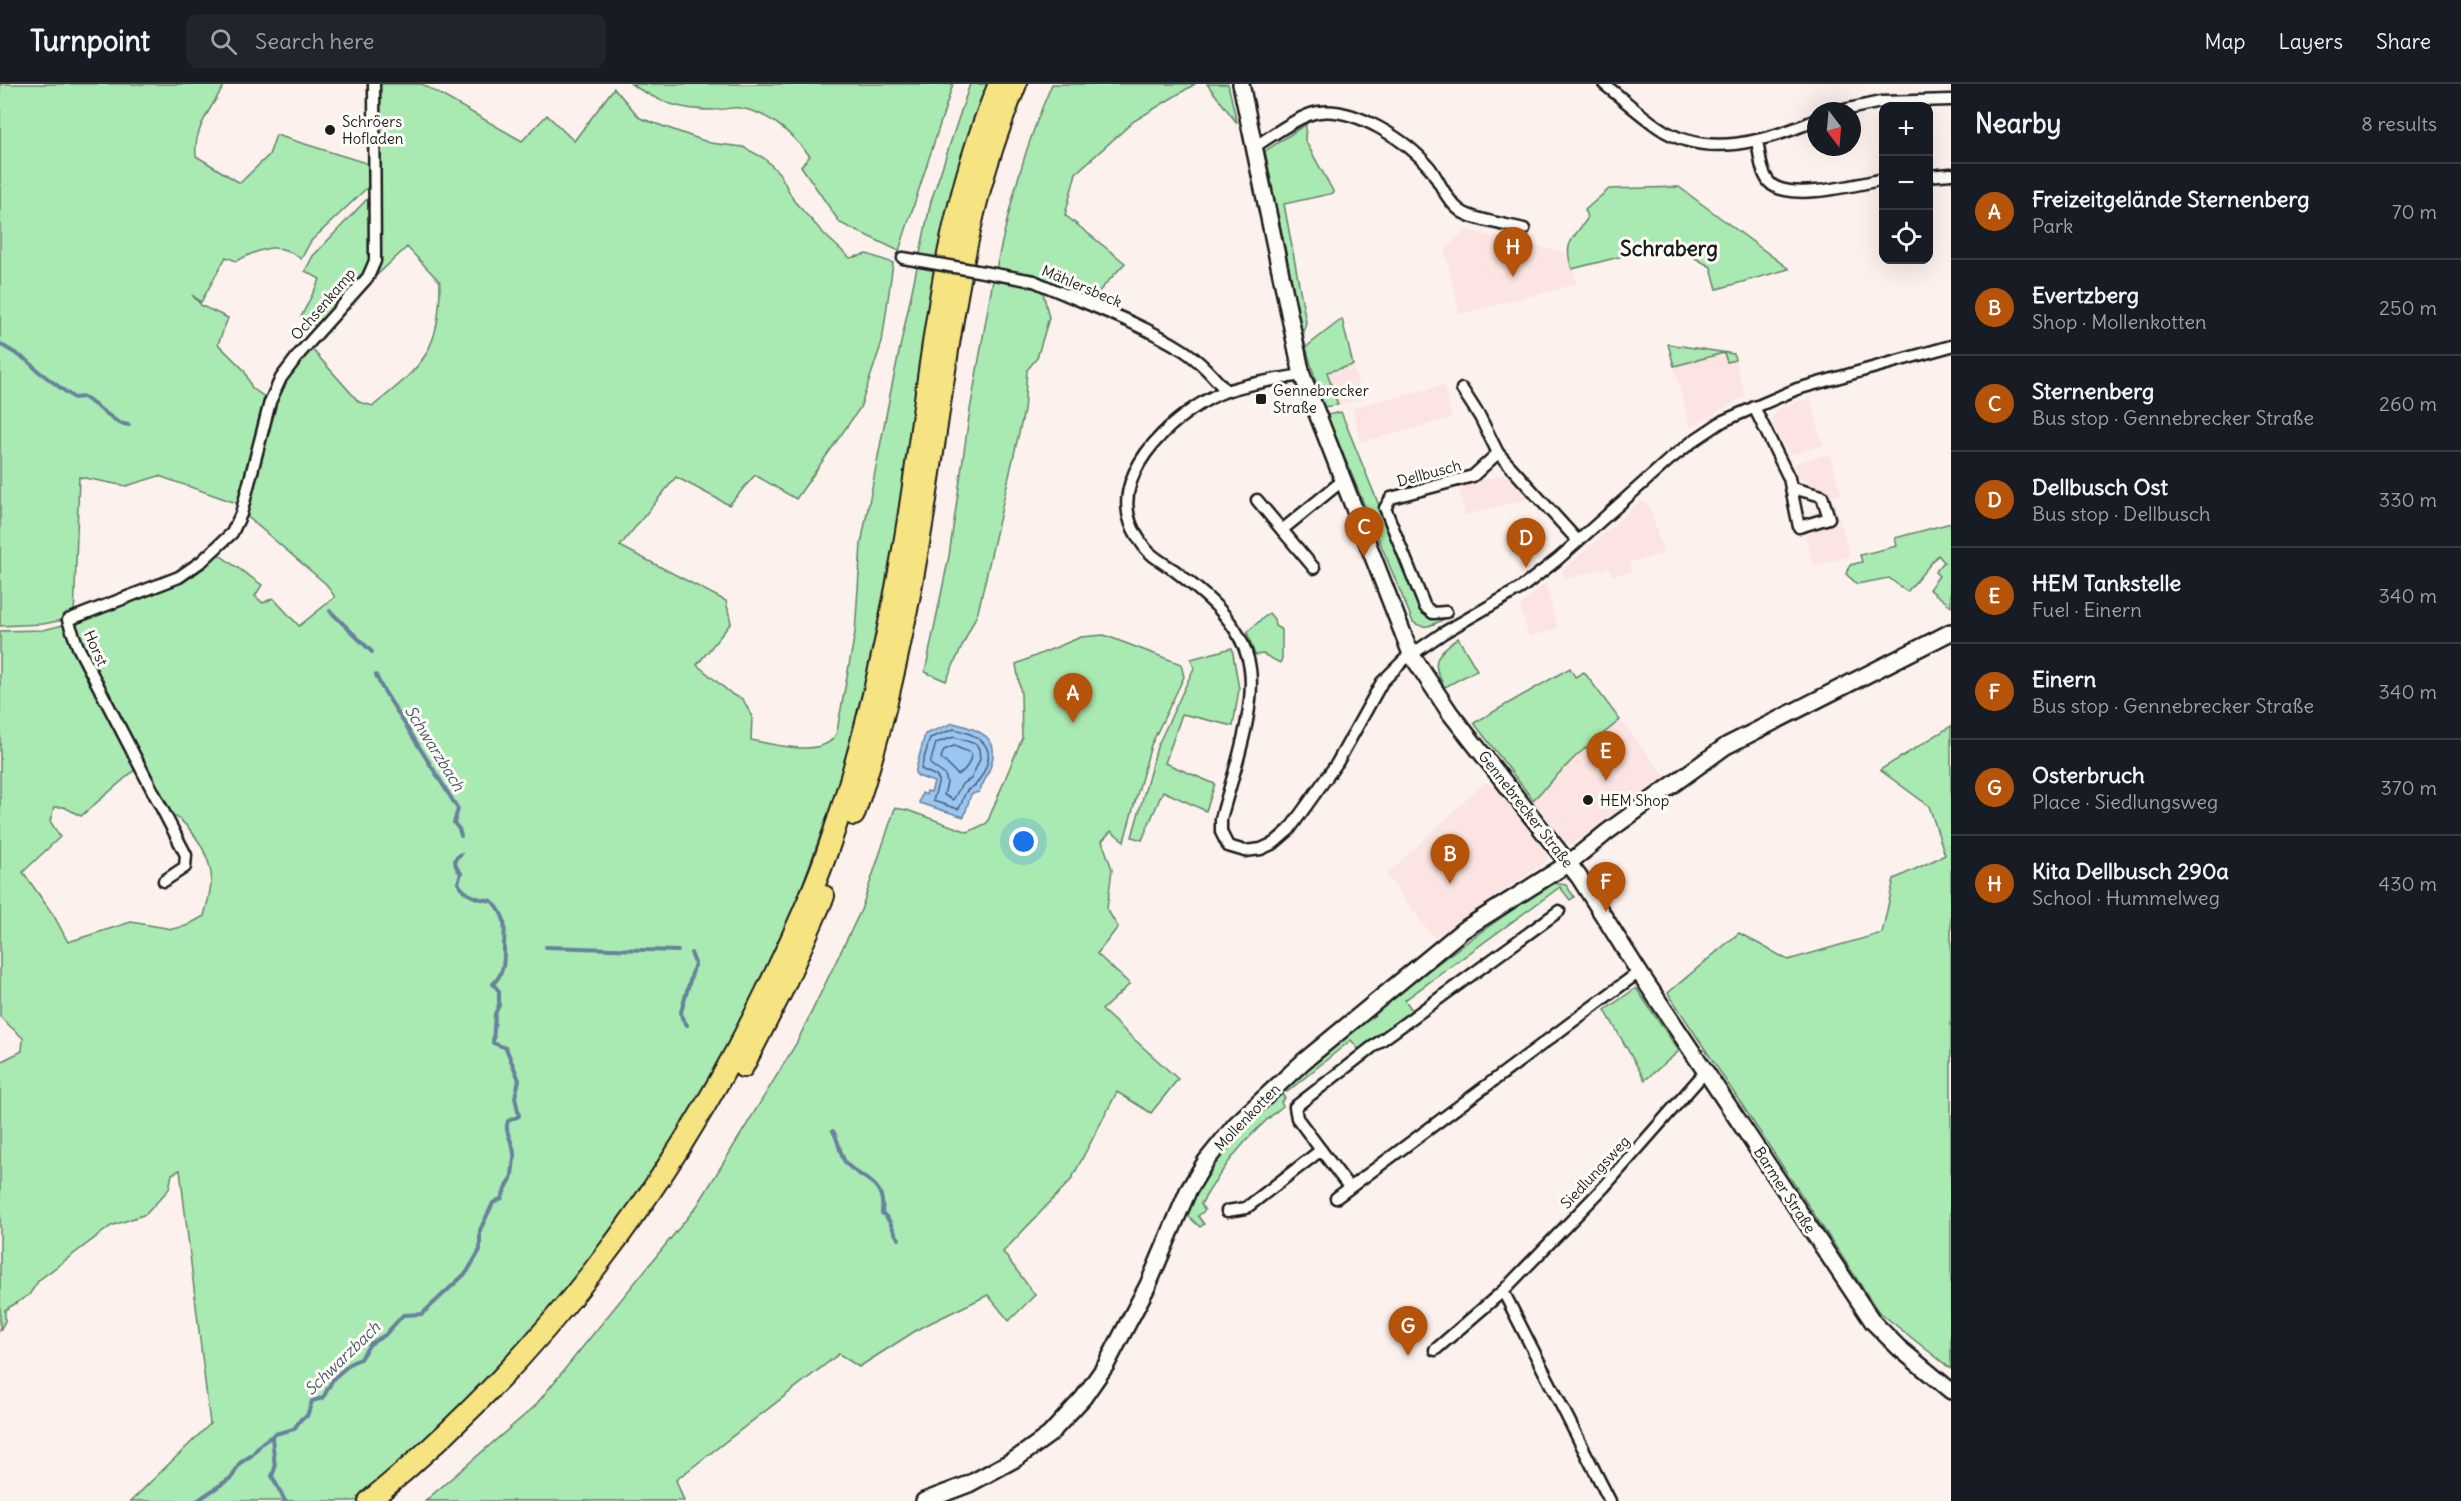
<!DOCTYPE html>
<html lang="en">
<head>
<meta charset="utf-8">
<style>
	:root { --surface:#171b24; --page:#20242c; --text:#f1f3f6; --muted:#9ea1a6; --line:#363941; --accent:#b45309 }
	body { margin:0; font-family:Delius,sans-serif; background:var(--page); color:var(--text) }
	.controls { position:absolute; right:18px; top:18px; display:grid; overflow:hidden; border-radius:12px; box-shadow:0 6px 24px #0002 }
	.controls button { width:54px; height:54px; display:grid; place-items:center; padding:0; border:0; border-bottom:2px solid var(--line); background:var(--surface); color:var(--text); font:30px sans-serif }
	.compass { position:absolute; left:1807px; top:18px; width:54px; height:54px; border-radius:50%; background:var(--surface); box-shadow:0 6px 24px #0002; rotate:164deg }
	.you { position:absolute; left:1024px; top:758px; width:21px; height:21px; margin:-15px; border:4px solid #fff; border-radius:50%; background:#1a73e8; box-shadow:0 0 0 9px #1a73e833 }
	.badge { display:grid; place-items:center; width:39px; height:39px; border-radius:50%; background:var(--accent); color:#fff; font-size:20px; font-weight:700 }
	.pin { position:absolute; translate:-50% -50px; filter:drop-shadow(0 2px 3px #0008) }
	.pin::after { content:''; position:absolute; top:32px; width:21px; height:18px; background:inherit; clip-path:polygon(0 0,100% 0,50% 100%) }
	.list { margin:0; padding:0; list-style:none }
	h2 { display:flex; justify-content:space-between; align-items:center; height:78px; margin:0; padding:0 24px; font-size:26px }
	h2 small { font-size:20px; font-weight:400; color:var(--muted) }
	.list li { display:grid; grid-template-columns:39px 1fr auto; gap:18px; align-items:center; box-sizing:border-box; height:96px; padding:0 24px; border-top:2px solid var(--line) }
	.list b { display:block; font-size:22px; white-space:nowrap }
	.list p { margin:0; font-size:20px; white-space:nowrap; color:var(--muted) }
	.list em { font-size:20px; font-style:normal; color:var(--muted) }
	.icon { flex:none; width:33px; height:33px; fill:none; stroke:currentColor; stroke-width:2; stroke-linecap:round; stroke-linejoin:round }
	.map { position:relative; flex:none; width:1951px; height:1417px; overflow:hidden }
	header { display:flex; align-items:center; gap:36px; box-sizing:border-box; height:84px; padding:0 30px; background:var(--surface); border-bottom:2px solid var(--line) }
	header strong { font-size:28px }
	nav { display:flex; gap:33px; margin-inline-start:auto; font-size:21px }
	.search { width:420px; height:54px; background:var(--page); display:flex; align-items:center; gap:15px; box-sizing:border-box; padding:0 21px; border-radius:12px; color:var(--muted); font-size:22px }
	main { display:flex }
	aside { flex:1; background:var(--surface) }
	.map>svg:first-child { display:block }
	.built { fill:#fbe4e1 }
	.green { fill:#a9e9b2; stroke:#628267; stroke-width:1.5 }
	.water { fill:#99c6f3; stroke:#67829d; stroke-width:1.5 }
	.lines { fill:none; stroke-linecap:round; stroke-linejoin:round }
	.shore { stroke:#4e6072; stroke-width:1.5 }
	.stream { stroke:#67829d; stroke-width:4 }
	.minor-casing { stroke:#1c1c1c; stroke-width:15 }
	.secondary-casing { stroke:#1c1c1c; stroke-width:20 }
	.motorway-casing { stroke:#1c1c1c; stroke-width:24 }
	.minor { stroke:#fdfcf7; stroke-width:10 }
	.secondary { stroke:#fdfcf7; stroke-width:15 }
	.motorway { stroke:#f6e381; stroke-width:20 }
	.minor-bridge-casing { stroke:#1c1c1c; stroke-width:15; stroke-linecap:butt }
	.minor-bridge { stroke:#fdfcf7; stroke-width:10 }
	.poi-dot { fill:#1c1c1c; stroke:#fdfcf7; stroke-width:2 }
	.labels { text-anchor:middle; dominant-baseline:central; stroke-width:6; stroke-linejoin:round; paint-order:stroke }
	.poi-label { font-size:15px; fill:#1c1c1c; stroke:#fdfcf7; text-anchor:start }
	.street-label { font-size:15px; fill:#1c1c1c; stroke:#fdfcf7 }
	.water-label { font-size:16px; font-style:italic; fill:#485867; stroke:#fdfcf7 }
	.district-label { font-size:21px; font-weight:bold; fill:#1c1c1c; stroke:#fdfcf7 }
</style>
</head>
<body>
<header>
<strong>Turnpoint</strong>
<div class="search"><svg class="icon" aria-label="search" viewBox="0 0 24 24"><circle cx="10" cy="10" r="6"/><path d="M15 15l6 6"/></svg>Search here</div>
<nav><a>Map</a><a>Layers</a><a>Share</a></nav>
</header>
<main>
<div class="map">
<svg width="1951" height="1417" viewBox="0 0 1951 1417">
	<rect width="100%" height="100%" fill="#fcf1ed"/>
	<filter id="ink" filterUnits="userSpaceOnUse"><feTurbulence type="fractalNoise" baseFrequency=".0167" numOctaves="2"/><feDisplacementMap in="SourceGraphic" scale="12" xChannelSelector="R" yChannelSelector="G"/><feConvolveMatrix kernelMatrix="1 2 1 2 8 2 1 2 1" color-interpolation-filters="sRGB"/></filter>
	<g filter="url(#ink)">
		<!-- built -->
		<g class="built">
			<polygon points="1465,146 1566,169 1577,200 1460,230 1445,167"/>
			<polygon points="1724,269 1727,278 1735,276 1745,312 1690,344 1674,282"/>
			<polygon points="1353,281 1362,315 1338,321 1326,288"/>
			<polygon points="1444,301 1452,334 1361,358 1353,324"/>
			<polygon points="1810,314 1823,361 1789,371 1773,340 1772,334 1780,324"/>
			<polygon points="1829,370 1841,410 1828,414 1826,407 1798,393 1793,380"/>
			<polygon points="1508,390 1531,414 1465,431 1458,402"/>
			<polygon points="1641,417 1649,421 1663,469 1629,479 1631,487 1612,492 1609,483 1564,495 1562,487"/>
			<polygon points="1835,418 1850,472 1814,482 1803,445 1834,436 1830,420"/>
			<polygon points="1545,500 1558,544 1529,553 1520,522"/>
			<polygon points="1620,636 1667,694 1655,700 1572,760 1567,760 1533,716 1576,672"/>
			<polygon points="1484,699 1497,700 1548,767 1547,777 1434,854 1386,791"/>
		</g>
		<!-- green -->
		<g class="green">
			<path d="M0 0H225C212 23 193 45 196 72L240 99 269 71 276 51 369 80V102L311 157 301 175C277 155 260 166 236 177L226 173 201 218 192 211 202 222 228 234 218 260 244 286 252 304 269 316 242 421 159 392 126 402 79 393 74 534 43 540 0 542Z"/>
			<path d="M380 0H422L522 57 547 31 574 57 614 4 640 34 710 59 743 63 764 74 780 90 794 117 826 152 850 174 867 170 893 179 882 258 860 324 796 415 755 391 729 421 676 393 620 462 726 517 731 539 697 581 733 611 743 615 752 633 751 656C773 660 828 676 837 647L855 549 861 460 891 306 931 117 970 0H995L879 565 857 650 771 888 630 1134 500 1289 362 1417H131L210 1340 180 1086 172 1090 169 1105 146 1130 111 1142 39 1196 29 1211 5 1226V1237L0 1246V978L22 967 23 954 0 933V547L43 546 67 540 138 683 81 732 64 723H54L50 737 60 753 23 788 54 832 68 858 131 838 172 845 186 842 204 832C207 819 213 803 211 789 207 764 187 735 164 726L71 540 171 503 193 492 218 470 262 501 255 512 263 519 273 514 299 542 335 513 326 500 243 429 274 314 290 287 310 263 359 318 373 322C424 281 440 267 440 198L407 163 377 191Z"/>
			<path d="M631 0H953L899 167 840 139 801 82 810 72C791 50 771 29 740 24 732 23 722 26 713 26 679 26 659 18 631 0Z"/>
			<path d="M1052 0H1195L1134 37 1076 89 1065 131 1125 179 1090 217 1039 192 996 185C1010 120 1025 61 1052 0Z"/>
			<polygon points="1207,0 1228,0 1237,39"/>
			<polygon points="1306,40 1305,56 1334,109 1284,120 1306,238 1303,253 1265,67"/>
			<path d="M1679 103 1789 185 1717 205 1711 183 1670 160 1572 185C1563 159 1572 156 1587 135L1585 126 1609 105Z"/>
			<polygon points="369,113 369,187 319,244 301,233 320,195 305,187 313,172"/>
			<polygon points="993,196 1033,203 1043,208 1049,234 1037,274 1027,286 1024,327 978,528 946,597 925,588 949,472 970,326"/>
			<polygon points="1342,235 1353,281 1327,288 1338,321 1323,323 1306,263"/>
			<polygon points="1668,260 1734,270 1735,276 1727,278 1724,269 1674,282"/>
			<path d="M1341 328 1420 522C1430 532 1436 537 1450 532 1437 538 1426 548 1413 538L1327 331Z"/>
			<polygon points="1951,439 1951,522 1929,505 1939,492 1935,488 1944,478 1938,471 1907,508 1889,494 1857,500 1846,490 1850,481 1862,478 1860,471 1897,462 1895,454"/>
			<polygon points="1269,529 1274,535 1275,542 1282,546 1282,575 1280,579 1263,570 1255,571 1247,548"/>
			<polygon points="1104,551 1181,580 1184,593 1151,661 1124,757 1111,747 1102,757 1112,785 1107,825 1118,843 1097,870 1130,900 1102,926 1178,995 1151,1029 1117,1008 1071,1096 1003,1168 1035,1211 1009,1237 988,1211 920,1244 859,1283 839,1270 676,1396 684,1417 425,1417 534,1323 697,1122 796,960 861,826 895,724 907,726 968,748 987,739 1022,654 1021,610 1016,580 1081,553"/>
			<path d="M1458 554 1477 586 1445 603C1429 578 1436 570 1458 554Z"/>
			<polygon points="1232,564 1239,605 1233,642 1182,630 1165,679 1215,700 1206,727 1163,707 1142,756 1132,753 1157,663 1194,584 1191,575"/>
			<polygon points="1570,584 1575,593 1584,588 1620,636 1576,672 1533,716 1474,639"/>
			<polygon points="1951,642 1951,1285 1878,1227 1668,909 1739,849 1788,876 1882,849 1894,795 1945,771 1929,722 1880,686"/>
			<path d="M1554 799 1566 801 1574 813 1570 816 1560 803 1405 916 1414 929 1361 968 1351 956 1287 1008 1284 1005C1370 931 1458 859 1554 799Z"/>
			<polygon points="1636,904 1679,967 1645,996 1605,926"/>
			<path d="M1280 1008 1285 1014 1281 1018 1283 1022C1247 1051 1224 1081 1201 1120L1205 1126 1198 1132 1204 1140 1200 1143 1187 1131C1206 1083 1241 1042 1280 1008Z"/>
		</g>
		<!-- water -->
		<path class="water" d="M953 639C1003 651 1000 667 979 708L971 710 964 733 919 719 922 709 926 711 927 707 931 708 934 698 918 692 915 689 925 650Z"/>
		<g class="lines">
			<!-- shore -->
			<g class="shore">
				<path d="M954 645C988 653 999 668 977 699 974 704 969 703 966 708 962 714 963 720 958 725L933 717 939 696 936 692 921 685 930 654Z"/>
				<polygon points="954,653 976,660 979,665 980,675 971,695 962,700 953,716 944,711 947,699 945,691 930,680 936,659"/>
				<path d="M954 662 971 669C971 679 965 687 958 691L941 674 944 666Z"/>
			</g>
			<!-- stream -->
			<g class="stream">
				<polyline points="0,260 28,277 38,287 74,314 84,313 119,339 129,341"/>
				<polyline points="330,527 372,568"/>
				<polyline points="376,591 381,602 458,725 454,739 459,745 461,752"/>
				<polyline points="546,863 678,867"/>
				<polyline points="687,941 682,934 681,928 695,879 691,869"/>
				<path d="M833 1047C838 1055 841 1072 845 1078 860 1097 886 1094 882 1129 891 1134 892 1147 899 1155"/>
				<polyline points="272,1353 275,1384 272,1392 285,1417"/>
				<path d="M197 1417 232 1393 240 1379 252 1371 262 1359 275 1350 294 1345 301 1335 307 1332 312 1317 323 1314 333 1295 351 1279 360 1275 370 1260 385 1251 403 1231 422 1230 467 1188 480 1166V1146L493 1119 502 1114C504 1106 506 1104 510 1097 513 1092 513 1080 514 1074 516 1060 503 1049 508 1037L519 1032 515 1013 519 996 506 964 493 959 495 930 499 921V907L493 900C505 888 504 877 504 861 505 841 507 833 492 817 478 815 465 812 458 799L461 789C456 784 455 781 455 775L461 770"/>
			</g>
			<defs>
				<g id="minor">
					<path d="M1604 0C1622 14 1639 30 1658 43 1706 76 1767 57 1816 36"/>
					<polyline points="1839,27 1881,18 1951,16"/>
					<path d="M1757 57C1760 70 1760 87 1769 98 1787 119 1859 100 1884 95"/>
					<path d="M1254 63C1272 52 1299 31 1319 28 1355 23 1408 57 1430 84 1440 98 1447 118 1462 128 1474 136 1509 141 1524 145"/>
					<polyline points="1928,92 1951,90"/>
					<polyline points="903,174 915,176"/>
					<path d="M1034 197C1083 219 1137 237 1183 266 1200 277 1213 292 1226 307"/>
					<path d="M1302 291C1277 295 1250 299 1226 307 1181 324 1110 385 1131 440 1134 448 1140 457 1145 464 1152 473 1165 480 1174 486 1205 510 1238 536 1248 575 1260 618 1232 692 1221 735V748L1228 762 1245 767 1261 765 1274 759 1289 746 1337 679 1382 598 1405 575 1443 549 1521 504 1558 475 1670 375 1696 355 1723 337 1797 305 1951 262"/>
					<polyline points="1462,305 1480,333 1498,369 1578,457"/>
					<polyline points="1754,323 1789,394 1799,443 1829,434 1822,412 1792,404"/>
					<polyline points="1257,416 1282,446"/>
					<polyline points="1314,484 1282,446 1342,397"/>
					<polyline points="1446,528 1433,529 1425,523 1385,424 1391,414 1473,392 1498,369"/>
					<polyline points="164,797 185,783 186,771 78,563 68,536 179,493 202,477 232,449 241,430 270,318 281,294 300,269 368,193 375,177 374,0"/>
					<polyline points="1321,1066 1297,1034 1295,1023 1371,964 1559,827"/>
					<polyline points="1336,1114 1639,888"/>
					<polyline points="1227,1127 1246,1124 1321,1066 1349,1103"/>
					<polyline points="1503,1207 1610,1417"/>
					<polyline points="1435,1266 1503,1207 1604,1103 1706,987"/>
				</g>
				<g id="secondary">
					<polyline points="1241,0 1302,291 1411,570 1450,629 1579,793 1639,888 1873,1238 1899,1264 1951,1307"/>
					<polyline points="924,1417 969,1400 1017,1374 1049,1351 1083,1314 1106,1281 1148,1201 1188,1107 1206,1077 1236,1040 1304,977 1463,846 1569,779 1607,748 1726,662 1951,548"/>
				</g>
				<g id="motorway">
					<path d="M854 731C887 634 907 535 923 435 940 329 951 221 977 117 987 77 1001 38 1016 0"/>
					<polyline points="743,983 782,907 824,812"/>
					<path d="M369 1417C537 1280 670 1105 765 910 787 865 809 819 826 771 860 675 883 577 901 477 930 318 934 150 999 0"/>
				</g>
			</defs>
			<!-- minor casing -->
			<use href="#minor" class="minor-casing"/>
			<!-- secondary casing -->
			<use href="#secondary" class="secondary-casing"/>
			<!-- motorway casing -->
			<use href="#motorway" class="motorway-casing"/>
			<!-- minor -->
			<use href="#minor" class="minor"/>
			<!-- secondary -->
			<use href="#secondary" class="secondary"/>
			<!-- motorway -->
			<use href="#motorway" class="motorway"/>
			<defs>
				<polyline id="minor-bridge" points="915,176 1034,197"/>
			</defs>
			<!-- minor-bridge casing -->
			<use href="#minor-bridge" class="minor-bridge-casing"/>
			<!-- minor-bridge -->
			<use href="#minor-bridge" class="minor-bridge"/>
		</g>
	</g>
	<!-- markers -->
	<g class="poi-dot">
		<circle cx="330" cy="46" r="6"/>
		<rect x="1255" y="309" width="12" height="12" rx="3"/>
		<circle cx="1588" cy="716" r="6"/>
	</g>
	<g class="labels">
		<!-- poi labels -->
		<g class="poi-label">
			<text x="342" y="37">Schröers<tspan x="342" dy="17">Hofladen</tspan></text>
			<text x="1273" y="306">Gennebrecker<tspan x="1273" dy="17">Straße</tspan></text>
			<text x="1600" y="716">HEM Shop</text>
		</g>
		<!-- street labels -->
		<g class="street-label">
			<text transform="translate(1082 202) rotate(23)">Mählersbeck</text>
			<text transform="translate(323 220) rotate(-49)">Ochsenkamp</text>
			<text transform="translate(1429 389) rotate(-15)">Dellbusch</text>
			<text transform="translate(96 564) rotate(66)">Horst</text>
			<text transform="translate(1526 725) rotate(52)">Gennebrecker Straße</text>
			<text transform="translate(1247 1033) rotate(-46)">Mollenkotten</text>
			<text transform="translate(1595 1088) rotate(-47)">Siedlungsweg</text>
			<text transform="translate(1785 1106) rotate(57)">Barmer Straße</text>
		</g>
		<!-- water labels -->
		<g class="water-label">
			<text transform="translate(435 664) rotate(58)">Schwarzbach</text>
			<text transform="translate(342 1274) rotate(-44)">Schwarzbach</text>
		</g>
		<!-- district labels -->
		<g class="district-label">
			<text x="1669" y="164">Schraberg</text>
		</g>
	</g>
</svg>
<div class="controls">
<button>+</button>
<button>−</button>
<button><svg class="icon" aria-label="locate" viewBox="0 0 24 24"><circle cx="12" cy="12" r="6"/><path d="M12 2v4M12 18v4M2 12h4M18 12h4"/></svg></button>
</div>
<svg class="compass" viewBox="-18 -18 36 36"><path d="M0-13l5 13h-10z" fill="#e53935"/><path d="M0 13l5-13h-10z" fill="#9ea1a6"/></svg>
<div class="you"></div>
<div class="pin badge" style="left:1073px;top:639px">A</div>
<div class="pin badge" style="left:1450px;top:800px">B</div>
<div class="pin badge" style="left:1364px;top:473px">C</div>
<div class="pin badge" style="left:1526px;top:484px">D</div>
<div class="pin badge" style="left:1606px;top:697px">E</div>
<div class="pin badge" style="left:1606px;top:828px">F</div>
<div class="pin badge" style="left:1408px;top:1272px">G</div>
<div class="pin badge" style="left:1513px;top:193px">H</div>
</div>
<aside>
<h2>Nearby<small>8 results</small></h2>
<ul class="list">
<li><span class="badge">A</span><div><b>Freizeitgelände Sternenberg</b><p>Park</p></div><em>70 m</em></li>
<li><span class="badge">B</span><div><b>Evertzberg</b><p>Shop · Mollenkotten</p></div><em>250 m</em></li>
<li><span class="badge">C</span><div><b>Sternenberg</b><p>Bus stop · Gennebrecker Straße</p></div><em>260 m</em></li>
<li><span class="badge">D</span><div><b>Dellbusch Ost</b><p>Bus stop · Dellbusch</p></div><em>330 m</em></li>
<li><span class="badge">E</span><div><b>HEM Tankstelle</b><p>Fuel · Einern</p></div><em>340 m</em></li>
<li><span class="badge">F</span><div><b>Einern</b><p>Bus stop · Gennebrecker Straße</p></div><em>340 m</em></li>
<li><span class="badge">G</span><div><b>Osterbruch</b><p>Place · Siedlungsweg</p></div><em>370 m</em></li>
<li><span class="badge">H</span><div><b>Kita Dellbusch 290a</b><p>School · Hummelweg</p></div><em>430 m</em></li>
</ul>
</aside>
</main>
</body>
</html>
